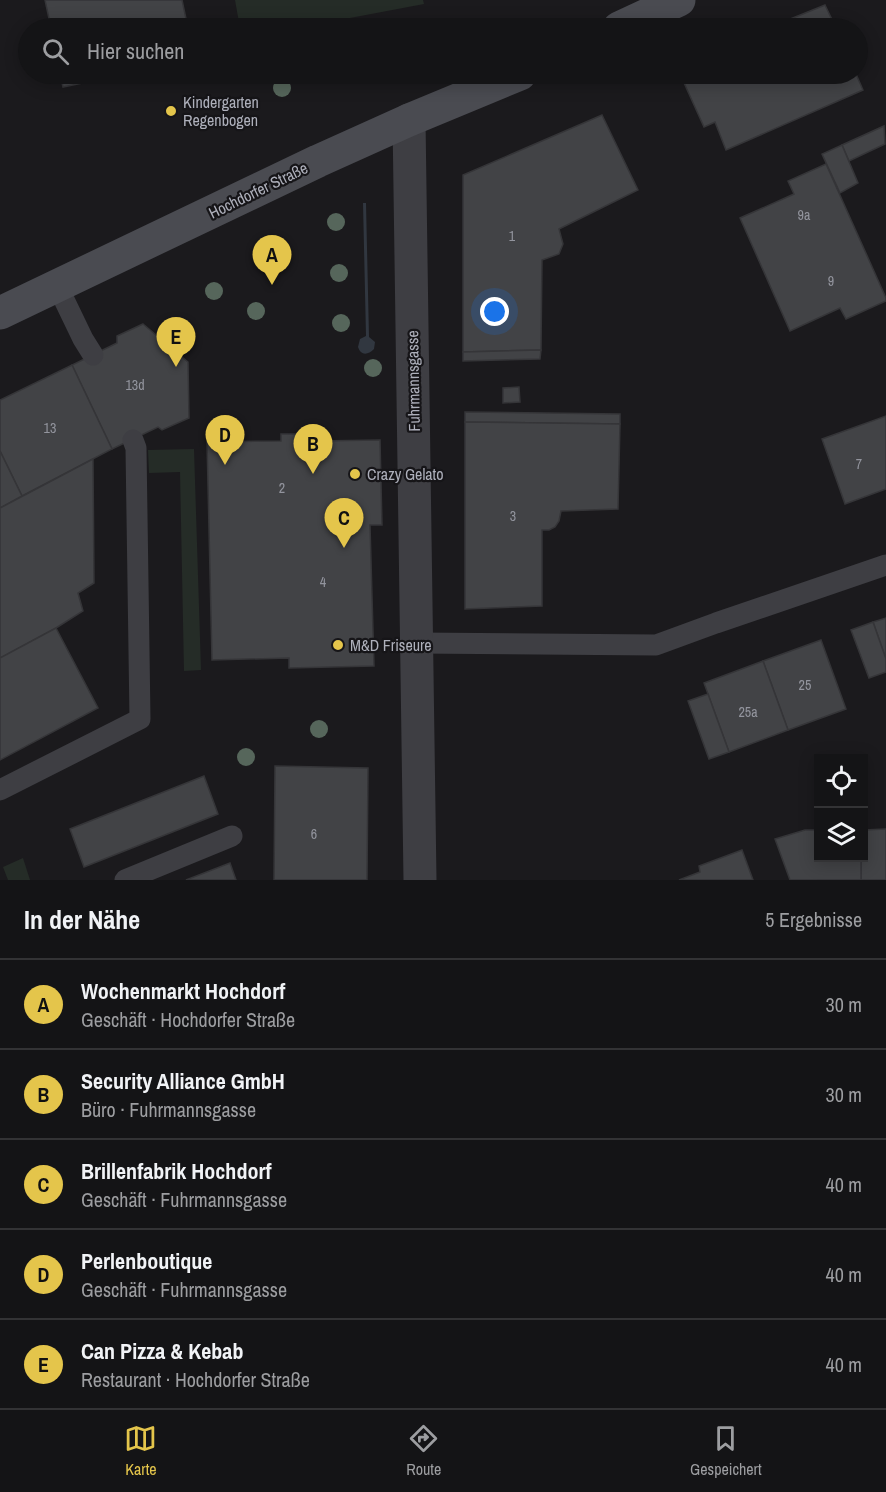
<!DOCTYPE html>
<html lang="de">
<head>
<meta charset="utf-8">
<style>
	:root { --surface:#141416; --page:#212123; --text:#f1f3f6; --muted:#9d9ea1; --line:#333335; --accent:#e4c54b }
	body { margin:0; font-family:"Archivo Narrow",sans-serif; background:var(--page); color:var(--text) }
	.controls { position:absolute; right:18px; bottom:18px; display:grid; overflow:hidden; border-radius:0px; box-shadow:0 3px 15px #0003 }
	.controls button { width:54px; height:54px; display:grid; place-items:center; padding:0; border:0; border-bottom:2px solid var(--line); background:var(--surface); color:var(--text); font:30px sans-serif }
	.you { position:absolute; left:495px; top:312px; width:21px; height:21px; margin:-15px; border:4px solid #fff; border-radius:50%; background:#1a73e8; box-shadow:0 0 0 9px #1a73e833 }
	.badge { display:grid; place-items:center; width:39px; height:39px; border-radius:50%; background:var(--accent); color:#111; font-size:20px; font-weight:700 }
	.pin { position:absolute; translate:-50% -50px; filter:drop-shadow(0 2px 3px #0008) }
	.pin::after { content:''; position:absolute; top:32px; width:21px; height:18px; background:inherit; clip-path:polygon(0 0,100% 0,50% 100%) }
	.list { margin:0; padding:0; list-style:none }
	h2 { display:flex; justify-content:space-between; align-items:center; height:78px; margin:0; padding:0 24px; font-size:26px }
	h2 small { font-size:20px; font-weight:400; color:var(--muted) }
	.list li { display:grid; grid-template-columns:39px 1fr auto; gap:18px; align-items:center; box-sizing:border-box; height:90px; padding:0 24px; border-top:2px solid var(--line) }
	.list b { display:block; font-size:22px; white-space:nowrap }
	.list p { margin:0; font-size:20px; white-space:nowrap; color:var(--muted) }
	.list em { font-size:20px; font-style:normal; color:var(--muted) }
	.icon { flex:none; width:33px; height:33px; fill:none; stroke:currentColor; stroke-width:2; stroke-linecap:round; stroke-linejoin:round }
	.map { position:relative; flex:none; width:886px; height:880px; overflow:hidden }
	.search { position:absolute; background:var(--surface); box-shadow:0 3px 15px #0003; left:18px; right:18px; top:18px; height:66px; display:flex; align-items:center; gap:15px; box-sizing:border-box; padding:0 21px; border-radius:33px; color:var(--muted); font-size:22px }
	.sheet { height:528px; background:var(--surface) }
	nav { display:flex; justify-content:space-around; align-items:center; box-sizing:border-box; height:84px; border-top:2px solid var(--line); background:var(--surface); font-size:16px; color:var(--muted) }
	nav a { display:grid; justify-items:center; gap:3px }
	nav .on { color:var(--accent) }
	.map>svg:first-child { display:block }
	.green { fill:#252c27 }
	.water { fill:#313740 }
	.building { fill:#424346; stroke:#353538; stroke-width:1.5 }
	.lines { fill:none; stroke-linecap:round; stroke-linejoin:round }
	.lane { stroke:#3e3e43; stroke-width:21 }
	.street { stroke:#3e3e43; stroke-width:33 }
	.secondary { stroke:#4a4b51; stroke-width:33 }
	.tree { fill:#56665b }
	.poi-dot { fill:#e4c54b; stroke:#161518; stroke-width:2 }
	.labels { text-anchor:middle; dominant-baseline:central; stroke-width:4.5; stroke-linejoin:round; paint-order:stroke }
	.number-label { font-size:14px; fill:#93959e }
	.poi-label { font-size:16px; fill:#aeb0bb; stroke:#161518; text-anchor:start }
	.street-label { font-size:16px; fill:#aeb0bb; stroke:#161518 }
</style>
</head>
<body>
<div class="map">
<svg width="886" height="880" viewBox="0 0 886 880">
	<rect width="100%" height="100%" fill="#1b1a1d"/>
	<!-- green -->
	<g class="green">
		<polygon points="235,0 423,0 424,4 297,28 240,28"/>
		<polygon points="194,449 201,670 184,671 180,472 149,473 148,450"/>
		<polygon points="23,858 30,880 8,880 3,867"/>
	</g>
	<!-- water -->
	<path class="water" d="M363 203H366L369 337 375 342 374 349C368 355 361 356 358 347L360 339 366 336Z"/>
	<!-- building -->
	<g class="building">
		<polygon points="45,0 182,0 188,28 51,28"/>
		<polygon points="825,5 836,28 768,28"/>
		<polygon points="60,74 110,74 111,77 63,87"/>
		<polygon points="680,74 856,74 863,90 726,150 715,122 704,127"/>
		<polygon points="602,115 638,190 559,229 563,244 559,254 542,260 541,350 463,352 463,175"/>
		<polygon points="884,126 885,144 849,161 842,145"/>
		<polygon points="842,145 858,183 840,193 822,154"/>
		<polygon points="826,164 886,298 886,301 846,319 840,308 790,331 740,218 794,194 788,181"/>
		<polygon points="143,324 188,362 189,418 162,430 158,427 112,449 72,365 117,343 117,336"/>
		<polygon points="541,350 540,359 463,361 463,352"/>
		<polygon points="72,365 112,449 22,496 0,451 0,400"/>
		<polygon points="519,387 520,402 503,403 503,388"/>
		<polygon points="465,412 620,414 620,424 465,422"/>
		<polygon points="886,416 886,489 845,504 822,439"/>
		<polygon points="465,422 620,424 618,509 561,511 559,521 555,527 549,530 542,530 542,606 465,609"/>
		<polygon points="281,434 316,434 316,441 380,440 382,525 370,525 374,666 289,668 289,658 212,660 207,442 281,441"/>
		<polygon points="0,451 22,496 0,508"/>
		<polygon points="93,459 94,583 78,593 83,611 56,628 0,658 0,508"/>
		<polygon points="886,618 886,659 873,622"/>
		<polygon points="873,622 886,659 886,672 869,678 851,630"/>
		<polygon points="56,628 98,708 0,760 0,658"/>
		<polygon points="821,640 846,709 788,730 763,661"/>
		<polygon points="763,661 788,730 729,752 704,683"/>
		<polygon points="708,694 729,752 709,759 688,701"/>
		<polygon points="275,766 368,768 367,880 274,880"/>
		<polygon points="204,776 218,814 84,867 70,829"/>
		<polygon points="886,829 886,880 861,880 861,858 864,858 864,830"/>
		<polygon points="805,830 818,830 818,858 861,858 861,880 790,880 775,839"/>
		<polygon points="742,850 753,880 679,880 700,872 699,866"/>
		<polygon points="230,863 236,880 186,880"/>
	</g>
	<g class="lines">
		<!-- lane -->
		<g class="lane">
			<polyline points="57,285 83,339 93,355"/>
			<polyline points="417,643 656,645 716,623 886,565"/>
			<polyline points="0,790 140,719 136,448 133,440"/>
			<polyline points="125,880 232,836"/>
		</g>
		<!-- street -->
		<polyline class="street" points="409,120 420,880"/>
		<!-- secondary -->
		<g class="secondary">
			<polyline points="619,28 679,0"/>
			<polyline points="0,313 318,161 409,120 520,74"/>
		</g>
	</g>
	<!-- trees -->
	<g class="tree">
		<circle cx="282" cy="88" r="9"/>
		<circle cx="336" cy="222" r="9"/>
		<circle cx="339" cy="273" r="9"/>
		<circle cx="214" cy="291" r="9"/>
		<circle cx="256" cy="311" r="9"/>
		<circle cx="341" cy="323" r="9"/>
		<circle cx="373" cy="368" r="9"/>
		<circle cx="319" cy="729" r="9"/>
		<circle cx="246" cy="757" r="9"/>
	</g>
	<!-- markers -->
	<g class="poi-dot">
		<circle cx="171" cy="111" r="6"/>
		<circle cx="355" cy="474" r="6"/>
		<circle cx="338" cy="645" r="6"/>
	</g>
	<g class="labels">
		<!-- number labels -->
		<g class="number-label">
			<text x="804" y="215">9a</text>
			<text x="512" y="236">1</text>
			<text x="831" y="281">9</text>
			<text x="135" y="385">13d</text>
			<text x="50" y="428">13</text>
			<text x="859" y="464">7</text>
			<text x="282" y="488">2</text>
			<text x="513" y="516">3</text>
			<text x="323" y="582">4</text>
			<text x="805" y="685">25</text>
			<text x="748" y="712">25a</text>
			<text x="314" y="834">6</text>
		</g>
		<!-- poi labels -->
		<g class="poi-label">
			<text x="183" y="102">Kindergarten<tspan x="183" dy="18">Regenbogen</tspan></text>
			<text x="367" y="474">Crazy Gelato</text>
			<text x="350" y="645">M&amp;D Friseure</text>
		</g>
		<!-- street labels -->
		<g class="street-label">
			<text transform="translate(258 190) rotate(-26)">Hochdorfer Straße</text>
			<text transform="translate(413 381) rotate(-91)">Fuhrmannsgasse</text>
		</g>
	</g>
</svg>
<div class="controls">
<button><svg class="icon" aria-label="locate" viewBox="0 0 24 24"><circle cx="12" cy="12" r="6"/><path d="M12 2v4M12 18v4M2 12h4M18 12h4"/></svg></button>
<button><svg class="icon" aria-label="layers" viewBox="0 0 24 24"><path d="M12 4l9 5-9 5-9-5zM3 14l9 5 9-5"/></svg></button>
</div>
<div class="you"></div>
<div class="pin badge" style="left:272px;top:285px">A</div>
<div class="pin badge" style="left:313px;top:474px">B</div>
<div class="pin badge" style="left:344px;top:548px">C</div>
<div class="pin badge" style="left:225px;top:465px">D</div>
<div class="pin badge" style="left:176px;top:367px">E</div>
<div class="search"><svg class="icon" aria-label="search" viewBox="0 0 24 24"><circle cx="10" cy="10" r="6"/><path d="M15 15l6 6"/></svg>Hier suchen</div>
</div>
<section class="sheet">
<h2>In der Nähe<small>5 Ergebnisse</small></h2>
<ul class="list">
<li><span class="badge">A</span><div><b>Wochenmarkt Hochdorf</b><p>Geschäft · Hochdorfer Straße</p></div><em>30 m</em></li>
<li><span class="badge">B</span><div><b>Security Alliance GmbH</b><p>Büro · Fuhrmannsgasse</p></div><em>30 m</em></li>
<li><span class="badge">C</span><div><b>Brillenfabrik Hochdorf</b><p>Geschäft · Fuhrmannsgasse</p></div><em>40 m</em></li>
<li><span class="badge">D</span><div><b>Perlenboutique</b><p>Geschäft · Fuhrmannsgasse</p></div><em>40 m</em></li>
<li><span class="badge">E</span><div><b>Can Pizza &amp; Kebab</b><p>Restaurant · Hochdorfer Straße</p></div><em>40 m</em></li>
</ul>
</section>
<nav>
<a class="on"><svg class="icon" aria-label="map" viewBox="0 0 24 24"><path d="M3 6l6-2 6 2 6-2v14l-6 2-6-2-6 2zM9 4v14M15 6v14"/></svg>Karte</a>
<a><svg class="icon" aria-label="directions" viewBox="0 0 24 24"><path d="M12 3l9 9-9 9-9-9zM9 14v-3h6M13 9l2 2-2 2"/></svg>Route</a>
<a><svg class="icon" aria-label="saved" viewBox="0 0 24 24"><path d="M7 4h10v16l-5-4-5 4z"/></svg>Gespeichert</a>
</nav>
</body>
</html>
